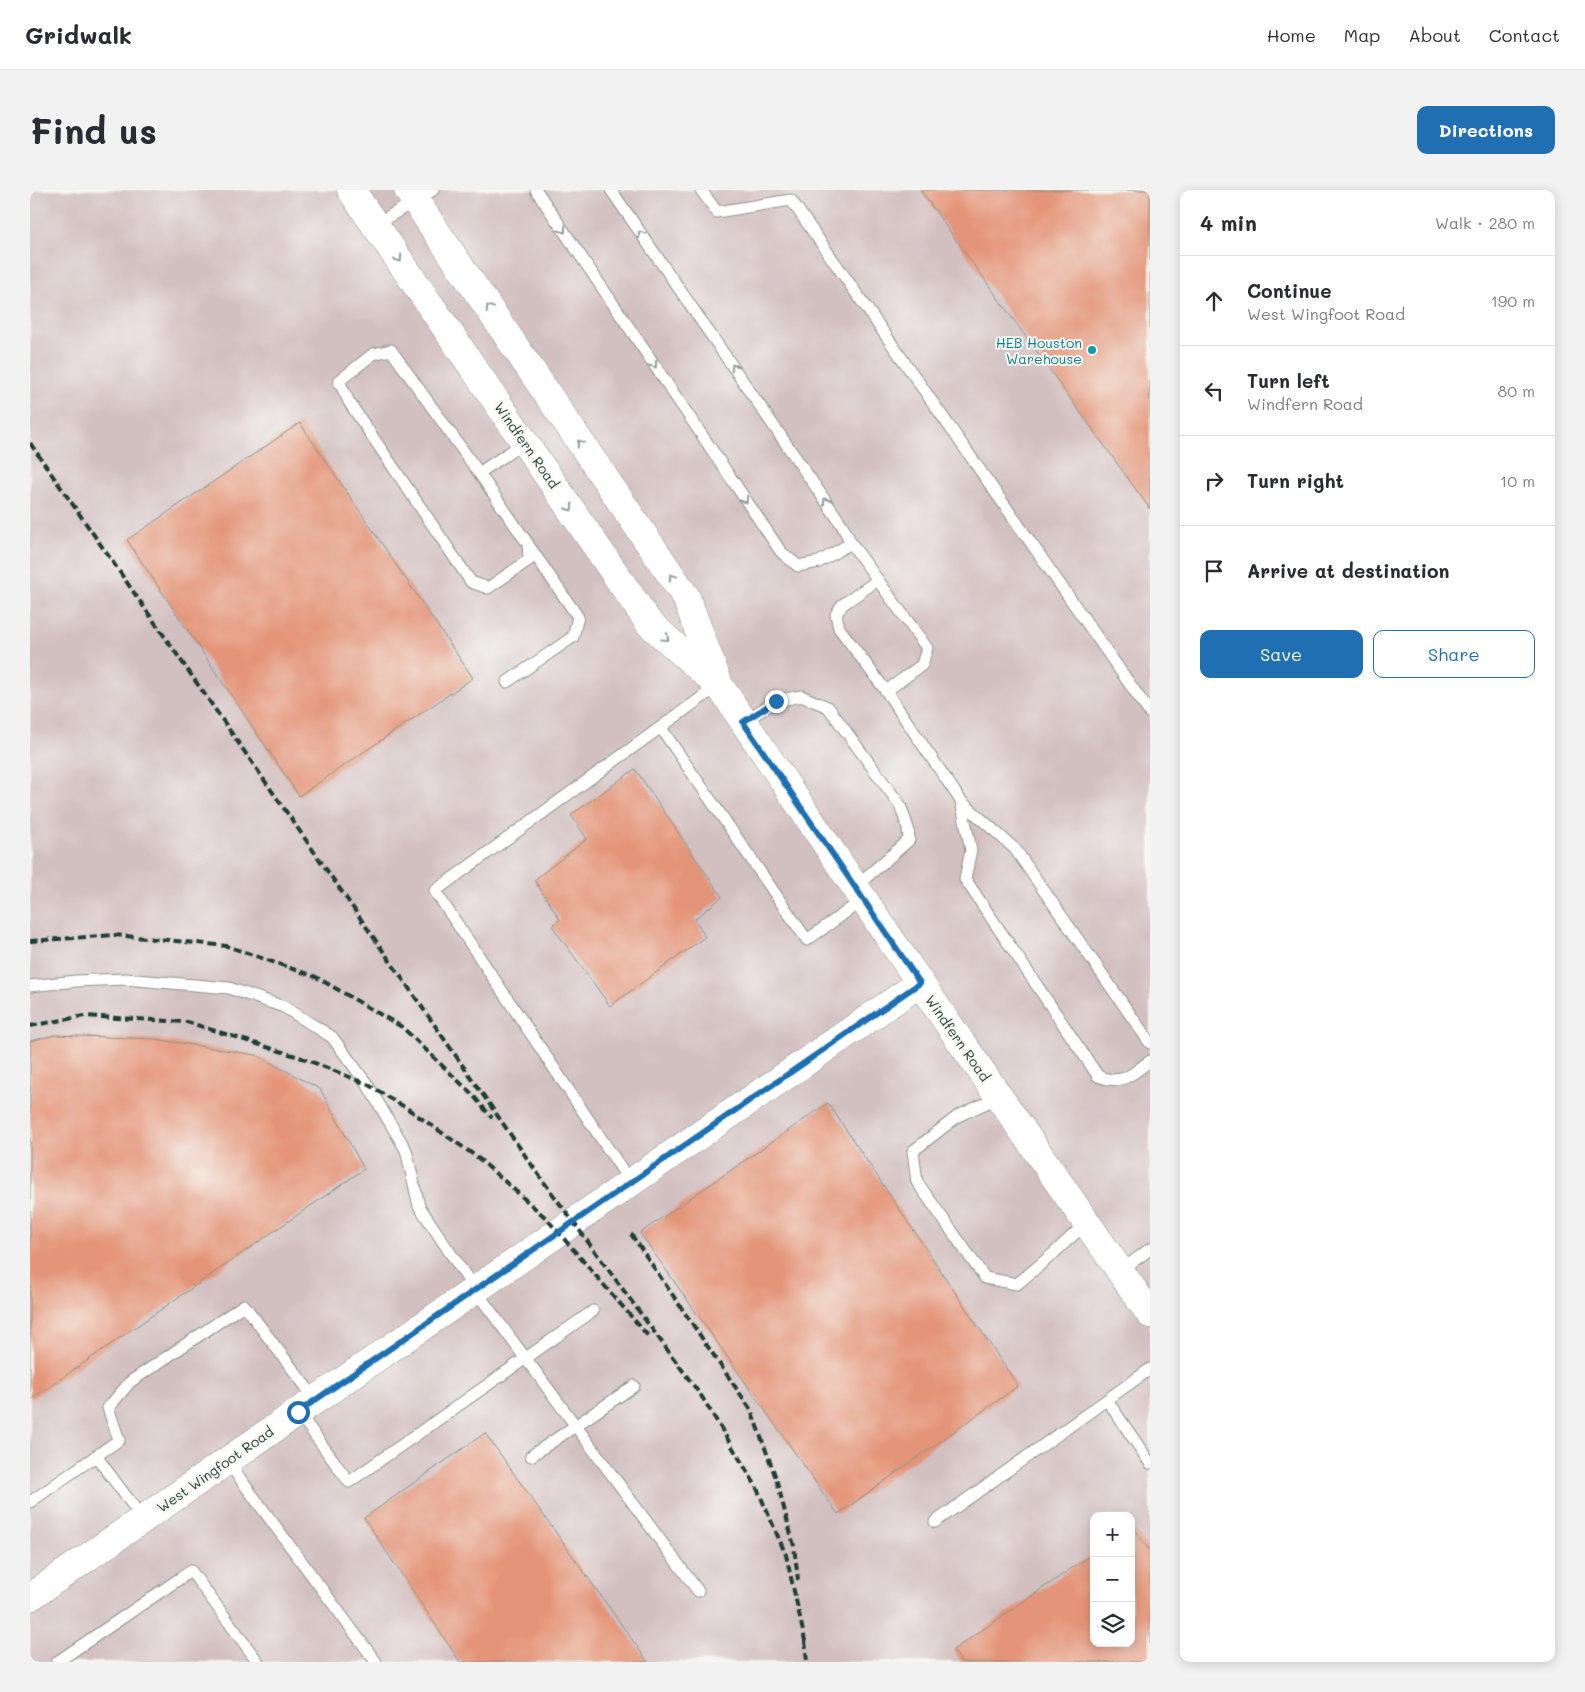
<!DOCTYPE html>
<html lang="en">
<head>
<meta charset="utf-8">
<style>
	:root { --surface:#fff; --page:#f2f2f3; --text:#2b2b33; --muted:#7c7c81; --line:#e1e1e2; --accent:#1f6fb2 }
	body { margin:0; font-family:Mali,sans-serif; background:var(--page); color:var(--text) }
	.controls { position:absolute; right:15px; bottom:15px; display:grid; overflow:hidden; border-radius:10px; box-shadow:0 2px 12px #0003 }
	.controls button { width:45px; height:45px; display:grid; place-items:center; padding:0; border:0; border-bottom:1px solid var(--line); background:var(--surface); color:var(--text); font:25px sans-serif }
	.stop { position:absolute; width:15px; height:15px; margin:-11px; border:4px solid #1f6fb2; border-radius:50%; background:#fff }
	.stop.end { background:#1f6fb2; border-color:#fff; box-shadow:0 1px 5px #0008 }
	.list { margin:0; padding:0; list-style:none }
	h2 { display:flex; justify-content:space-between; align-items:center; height:65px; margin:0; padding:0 20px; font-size:21px }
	h2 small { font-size:16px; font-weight:400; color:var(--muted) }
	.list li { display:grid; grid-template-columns:32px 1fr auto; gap:15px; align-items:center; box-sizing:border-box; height:90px; padding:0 20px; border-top:1px solid var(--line) }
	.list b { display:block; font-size:19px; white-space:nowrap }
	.list p { margin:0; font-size:16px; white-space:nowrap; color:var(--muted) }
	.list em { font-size:16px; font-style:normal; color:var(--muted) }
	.actions { display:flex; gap:10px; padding:15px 20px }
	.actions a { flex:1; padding:11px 0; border:1px solid var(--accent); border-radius:10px; text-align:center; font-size:18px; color:var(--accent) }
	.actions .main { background:var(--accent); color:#fff }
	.icon { flex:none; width:28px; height:28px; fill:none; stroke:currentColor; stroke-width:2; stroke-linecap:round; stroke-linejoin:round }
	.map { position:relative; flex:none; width:1120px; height:1472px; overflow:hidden; border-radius:10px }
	header { display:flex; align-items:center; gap:30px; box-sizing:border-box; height:70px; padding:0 25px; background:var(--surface); border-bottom:1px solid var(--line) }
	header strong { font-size:24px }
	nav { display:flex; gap:28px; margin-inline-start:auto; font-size:18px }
	.intro { display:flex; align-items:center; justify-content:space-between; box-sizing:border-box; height:120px; padding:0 30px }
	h1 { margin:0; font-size:35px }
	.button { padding:12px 22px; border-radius:10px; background:var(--accent); color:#fff; font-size:18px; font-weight:700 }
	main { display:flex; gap:30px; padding:0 30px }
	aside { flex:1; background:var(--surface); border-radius:10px; box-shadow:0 2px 12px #0003 }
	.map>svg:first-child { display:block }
	.industrial { fill:#d2bfc0; fill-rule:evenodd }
	.building { fill:#e49478 }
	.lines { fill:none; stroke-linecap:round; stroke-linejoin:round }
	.service-casing { stroke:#889488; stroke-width:13 }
	.tertiary-casing { stroke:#889488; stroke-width:29 }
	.service { stroke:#fff; stroke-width:11 }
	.tertiary { stroke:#fff; stroke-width:28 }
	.rail { stroke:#1f3d34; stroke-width:4; stroke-dasharray:8 4; stroke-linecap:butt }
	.oneway { stroke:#8f9e9a }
	.route { stroke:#1f6fb2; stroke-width:6 }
	.culture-dot { fill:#0f9aa8; stroke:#f6f6f2; stroke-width:2 }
	.labels { text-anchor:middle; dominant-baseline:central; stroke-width:4; stroke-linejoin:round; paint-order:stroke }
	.culture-label { font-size:14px; fill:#0d838f; stroke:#f6f6f2; text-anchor:end }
	.street-label { font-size:14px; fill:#1f3d34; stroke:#f6f6f2 }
</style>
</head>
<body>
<header>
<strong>Gridwalk</strong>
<nav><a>Home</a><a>Map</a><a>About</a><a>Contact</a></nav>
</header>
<div class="intro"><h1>Find us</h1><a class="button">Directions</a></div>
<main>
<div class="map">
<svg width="1120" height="1472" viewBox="0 0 1120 1472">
	<rect width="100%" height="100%" fill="#f6f6f2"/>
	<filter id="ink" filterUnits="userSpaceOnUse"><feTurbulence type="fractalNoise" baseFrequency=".02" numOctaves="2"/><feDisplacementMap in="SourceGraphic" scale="10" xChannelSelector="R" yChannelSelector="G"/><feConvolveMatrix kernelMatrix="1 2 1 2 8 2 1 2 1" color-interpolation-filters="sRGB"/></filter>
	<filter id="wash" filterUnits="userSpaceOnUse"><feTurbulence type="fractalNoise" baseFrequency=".0096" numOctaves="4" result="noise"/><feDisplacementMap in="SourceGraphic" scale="20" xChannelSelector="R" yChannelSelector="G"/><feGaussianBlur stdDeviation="1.12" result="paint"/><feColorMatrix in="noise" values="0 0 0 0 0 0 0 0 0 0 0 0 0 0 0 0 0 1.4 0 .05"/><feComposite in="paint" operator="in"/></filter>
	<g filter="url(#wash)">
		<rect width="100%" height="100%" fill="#f2ecdb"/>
		<!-- industrial -->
		<path class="industrial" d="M0 0H1120V1472H0ZM1064 1326H1101V1453H1064Z"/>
		<g id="blocks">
			<!-- building -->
			<g class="building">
				<polygon points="890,0 1120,0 1120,319"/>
				<polygon points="270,233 443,488 269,606 97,350"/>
				<polygon points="605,579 692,707 665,729 675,747 580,816 522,736 530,729 504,690 557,649 541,625"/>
				<polygon points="25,845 125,849 226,865 290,899 334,979 0,1210 0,851"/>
				<polygon points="798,913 988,1196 808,1324 610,1043"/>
				<polygon points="455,1243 618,1472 430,1472 334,1328"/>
				<polygon points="1101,1335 1120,1361 1120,1472 931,1472 923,1460 1064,1363 1064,1453 1101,1453"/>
			</g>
		</g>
	</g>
	<g filter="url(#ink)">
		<use href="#blocks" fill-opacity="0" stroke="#889488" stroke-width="1"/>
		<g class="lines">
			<defs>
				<g id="service">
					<polyline points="506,0 751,362 768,376 789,372 821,353"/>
					<polyline points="581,0 812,335 821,353 897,458 892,475 856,501 931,611 985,659 1120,853"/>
					<polyline points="671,0 687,22 761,10 1120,523"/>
					<polyline points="345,35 403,0"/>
					<polyline points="449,283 498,354 499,370 458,398 441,392 319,212 309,191 343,164 361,160 449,283 495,252"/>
					<polyline points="848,390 812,415 806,424 809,438 856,501"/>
					<polyline points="477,492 543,447 548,427 499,356"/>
					<polyline points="713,532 746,511 771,506 798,517 870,615 878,638 879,650 825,697"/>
					<polyline points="631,538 777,750 834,709"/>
					<path d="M931 611 941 660 935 689 1068 886C1093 896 1100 885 1120 871"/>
					<polyline points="0,796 46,791 95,789 199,798 254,817 302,847 337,894 376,960 389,1016 445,1100 668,1401"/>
					<polyline points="969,907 928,926 883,961 887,992 955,1088 987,1094 1023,1064 1056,1033"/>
					<polyline points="601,993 405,701 689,495"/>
					<polyline points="1090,1081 1120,1059"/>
					<polyline points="1077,1210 1120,1273"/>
					<polyline points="268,1222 319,1292 563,1121"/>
					<polyline points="66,1266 113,1329"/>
					<polyline points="501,1266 604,1196"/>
					<polyline points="197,1271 346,1472"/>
					<polyline points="0,1312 89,1250 78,1218 100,1192 214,1115 286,1210"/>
					<polyline points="905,1332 1120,1179"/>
					<polyline points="27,1472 161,1381 228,1472"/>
				</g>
				<g id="tertiary">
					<polyline points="321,0 619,433 686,493"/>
					<polyline points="378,0 656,407 689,495 890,793 1120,1124"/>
					<polyline points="0,1407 890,793"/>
				</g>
			</defs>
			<!-- service casing -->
			<use href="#service" class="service-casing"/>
			<!-- tertiary casing -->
			<use href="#tertiary" class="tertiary-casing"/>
			<!-- service -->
			<use href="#service" class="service"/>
			<!-- tertiary -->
			<use href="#tertiary" class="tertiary"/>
			<!-- rail -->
			<g class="rail">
				<polyline points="0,253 508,984 672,1207 726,1296 756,1365 776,1455"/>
				<polyline points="0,751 85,745 197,756 286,787 372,837 442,904 462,928"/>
				<polyline points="0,836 54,826 157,832 272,868 337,894 378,919 447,967 515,1027 619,1147"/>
				<polyline points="601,1044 721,1220 746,1288 764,1356 768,1390"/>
				<polyline points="775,1450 777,1472"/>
			</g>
		</g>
		<!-- one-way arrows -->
		<defs><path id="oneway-chevron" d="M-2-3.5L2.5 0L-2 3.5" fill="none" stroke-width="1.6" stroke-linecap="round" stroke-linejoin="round" transform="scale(1.25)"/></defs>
		<g class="oneway">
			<use href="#oneway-chevron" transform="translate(533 40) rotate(56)"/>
			<use href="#oneway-chevron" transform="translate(611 44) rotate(-125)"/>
			<use href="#oneway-chevron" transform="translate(369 69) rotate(55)"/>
			<use href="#oneway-chevron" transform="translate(459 118) rotate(-124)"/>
			<use href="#oneway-chevron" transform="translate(624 175) rotate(56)"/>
			<use href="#oneway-chevron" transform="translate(704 177) rotate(-125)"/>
			<use href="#oneway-chevron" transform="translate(550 253) rotate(-124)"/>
			<use href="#oneway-chevron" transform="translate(715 310) rotate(56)"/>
			<use href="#oneway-chevron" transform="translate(796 311) rotate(-125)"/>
			<use href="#oneway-chevron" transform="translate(540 318) rotate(55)"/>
			<use href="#oneway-chevron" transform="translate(642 387) rotate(-124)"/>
			<use href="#oneway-chevron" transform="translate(636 448) rotate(42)"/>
		</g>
	</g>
	<g class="lines" filter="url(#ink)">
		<!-- route -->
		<polyline class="route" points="268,1222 890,793 713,532 746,511"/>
	</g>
	<!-- markers -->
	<circle class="culture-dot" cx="1062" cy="160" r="5"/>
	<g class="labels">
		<!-- culture labels -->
		<g class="culture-label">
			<text x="1052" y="152">HEB Houston<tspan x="1052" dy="16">Warehouse</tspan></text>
		</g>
		<!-- street labels -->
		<g class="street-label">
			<text transform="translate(497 255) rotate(55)">Windfern Road</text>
			<text transform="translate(928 848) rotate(55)">Windfern Road</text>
			<text transform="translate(185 1279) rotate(-35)">West Wingfoot Road</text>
		</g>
	</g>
</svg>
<div class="controls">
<button>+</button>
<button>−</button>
<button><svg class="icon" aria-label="layers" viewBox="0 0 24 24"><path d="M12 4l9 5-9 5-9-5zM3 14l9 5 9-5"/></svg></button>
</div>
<div class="stop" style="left:268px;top:1222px"></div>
<div class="stop end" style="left:746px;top:511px"></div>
</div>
<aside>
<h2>4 min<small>Walk · 280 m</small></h2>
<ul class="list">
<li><svg class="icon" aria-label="ahead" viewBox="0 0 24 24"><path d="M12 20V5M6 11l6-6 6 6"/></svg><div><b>Continue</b><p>West Wingfoot Road</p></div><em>190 m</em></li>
<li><svg class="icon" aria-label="left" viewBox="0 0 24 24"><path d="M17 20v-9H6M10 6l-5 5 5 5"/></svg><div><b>Turn left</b><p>Windfern Road</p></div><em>80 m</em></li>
<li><svg class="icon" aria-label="right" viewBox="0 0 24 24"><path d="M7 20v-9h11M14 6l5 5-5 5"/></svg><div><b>Turn right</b></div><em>10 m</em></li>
<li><svg class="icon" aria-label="arrive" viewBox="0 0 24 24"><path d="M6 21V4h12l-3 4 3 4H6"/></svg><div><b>Arrive at destination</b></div></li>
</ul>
<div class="actions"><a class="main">Save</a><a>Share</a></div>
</aside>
</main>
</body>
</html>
